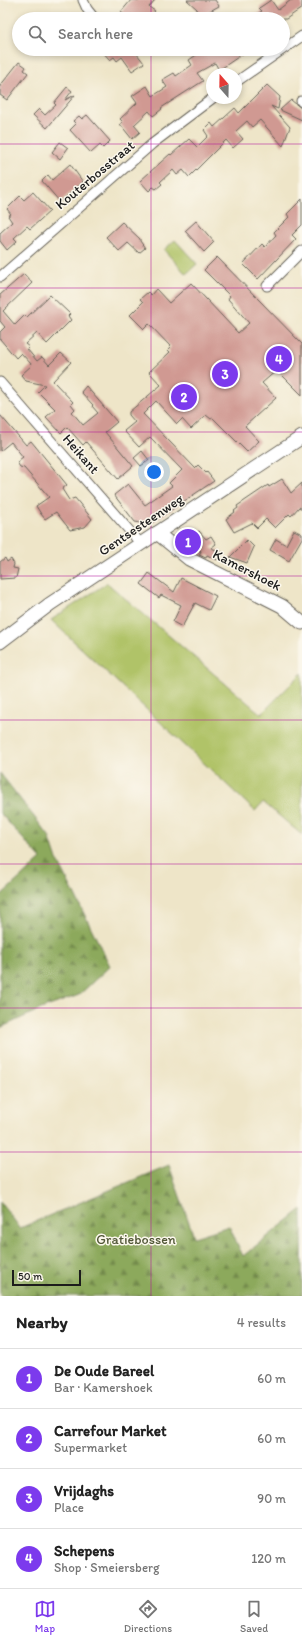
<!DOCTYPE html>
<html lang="en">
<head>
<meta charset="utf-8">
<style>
	:root { --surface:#fff; --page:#f6f6f6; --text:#222; --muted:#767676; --line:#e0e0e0; --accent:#7c3aed }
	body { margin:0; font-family:Itim,sans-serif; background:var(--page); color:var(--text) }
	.compass { position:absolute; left:206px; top:68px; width:36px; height:36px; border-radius:50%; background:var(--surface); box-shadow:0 2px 6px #0003; rotate:340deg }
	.scale { position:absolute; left:12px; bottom:10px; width:69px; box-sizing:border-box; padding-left:4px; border:2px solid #1c1c1c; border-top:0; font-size:11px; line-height:14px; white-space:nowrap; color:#1c1c1c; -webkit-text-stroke:3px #fbf7ec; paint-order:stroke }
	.you { position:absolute; left:154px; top:472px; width:14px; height:14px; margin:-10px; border:3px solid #fff; border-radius:50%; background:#1a73e8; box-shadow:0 0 0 6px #1a73e833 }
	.badge { display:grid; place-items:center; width:26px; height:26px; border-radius:50%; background:var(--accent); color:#fff; font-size:13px; font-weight:700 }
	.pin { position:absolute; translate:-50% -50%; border:2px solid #fff; box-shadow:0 1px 4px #0006 }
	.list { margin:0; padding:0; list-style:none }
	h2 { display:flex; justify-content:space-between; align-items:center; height:52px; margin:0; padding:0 16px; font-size:17px }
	h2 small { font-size:13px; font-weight:400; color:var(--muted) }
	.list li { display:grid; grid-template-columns:26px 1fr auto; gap:12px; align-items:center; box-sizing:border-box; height:60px; padding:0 16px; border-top:1px solid var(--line) }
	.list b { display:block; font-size:15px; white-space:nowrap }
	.list p { margin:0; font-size:13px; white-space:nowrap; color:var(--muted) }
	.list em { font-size:13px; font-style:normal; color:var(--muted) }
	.icon { flex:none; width:22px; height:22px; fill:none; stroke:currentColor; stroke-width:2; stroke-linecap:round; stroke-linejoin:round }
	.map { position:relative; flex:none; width:302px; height:1296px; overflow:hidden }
	.search { position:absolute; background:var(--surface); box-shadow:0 2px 6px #0003; left:12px; right:12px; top:12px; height:44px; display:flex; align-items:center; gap:10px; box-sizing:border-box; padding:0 14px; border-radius:22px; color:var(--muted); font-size:15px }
	.sheet { height:292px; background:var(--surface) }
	nav { display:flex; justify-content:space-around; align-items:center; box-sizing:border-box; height:56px; border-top:1px solid var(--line); background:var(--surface); font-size:11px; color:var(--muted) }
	nav a { display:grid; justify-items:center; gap:2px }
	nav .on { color:var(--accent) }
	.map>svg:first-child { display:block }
	.grass { fill:#b0c367; stroke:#667042 }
	.forest { fill:url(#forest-firs); stroke:#54623c }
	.building { fill:#d09992 }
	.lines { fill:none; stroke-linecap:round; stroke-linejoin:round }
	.street-casing { stroke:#666258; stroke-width:11 }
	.secondary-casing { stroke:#666258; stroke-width:15 }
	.street { stroke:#fff; stroke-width:9 }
	.secondary { stroke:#fff; stroke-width:13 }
	.grid { fill:none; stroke:#b5179e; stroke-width:1; stroke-opacity:0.55 }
	.labels { text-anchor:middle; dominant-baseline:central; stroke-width:3; stroke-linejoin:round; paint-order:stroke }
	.street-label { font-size:14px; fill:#1c1c1c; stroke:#fbf7ec }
	.park-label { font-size:14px; fill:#505636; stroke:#fbf7ec }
</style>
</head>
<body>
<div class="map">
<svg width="302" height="1296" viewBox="0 0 302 1296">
	<defs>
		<pattern id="forest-firs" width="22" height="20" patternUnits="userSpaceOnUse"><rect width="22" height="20" fill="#8ca95c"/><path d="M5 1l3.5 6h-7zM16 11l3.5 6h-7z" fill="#72894b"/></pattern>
	</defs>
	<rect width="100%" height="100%" fill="#fbf7ec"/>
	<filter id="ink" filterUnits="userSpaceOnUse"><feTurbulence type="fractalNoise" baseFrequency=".025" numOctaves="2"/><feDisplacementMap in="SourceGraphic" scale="8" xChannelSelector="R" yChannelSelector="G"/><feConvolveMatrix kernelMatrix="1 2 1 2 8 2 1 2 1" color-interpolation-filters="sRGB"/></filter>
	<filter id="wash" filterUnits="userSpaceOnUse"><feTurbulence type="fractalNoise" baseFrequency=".012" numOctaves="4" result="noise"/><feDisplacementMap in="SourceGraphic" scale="16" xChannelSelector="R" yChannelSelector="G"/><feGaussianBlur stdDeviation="0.9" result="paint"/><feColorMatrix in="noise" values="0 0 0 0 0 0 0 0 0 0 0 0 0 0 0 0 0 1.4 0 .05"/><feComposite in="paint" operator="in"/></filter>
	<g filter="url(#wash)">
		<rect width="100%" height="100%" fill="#eee5c8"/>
		<!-- grass -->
		<g class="grass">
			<polygon points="175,240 197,264 186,274 164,250"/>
			<polygon points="107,583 261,714 302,673 302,835 263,802 255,811 51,620"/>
		</g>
		<!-- forest -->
		<g class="forest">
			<polygon points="0,773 49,836 56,857 110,966 79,995 41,1009 0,1028 0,896 41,859 0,813"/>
			<polygon points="169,1165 194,1237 229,1226 243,1256 302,1209 302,1296 0,1296 0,1201 20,1228"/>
		</g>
		<g id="blocks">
			<!-- building -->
			<g class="building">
				<polygon points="131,0 155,0 149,7 155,11 148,19 144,19 140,16 138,19 131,14 128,18 121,12"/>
				<polygon points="187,0 215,0 219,6 199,17 196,13 197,9"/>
				<polygon points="271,0 278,10 291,0 302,0 302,8 286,19 250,19 262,11 259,8"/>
				<polygon points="100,49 133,49 144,63 132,71 122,57 117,61 114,57 110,60"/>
				<polygon points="205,49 250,49 219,70 215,63 197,73 203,81 161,108 162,109 153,116 149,111 134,125 140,132 132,139 120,124 123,122 120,119 137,103 132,96 147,86 153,96 167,87 162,80 174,73 176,76 192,65 189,60"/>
				<polygon points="19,62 26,67 24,70 28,73 7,100 0,95 0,86"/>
				<polygon points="267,85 280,97 278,109 271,106 290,127 283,146 260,120 252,127 247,121 236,131 243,139 233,148 226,140 189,177 183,170 177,175 173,170 160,182 162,184 156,189 153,187 149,191 140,181 170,154 171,155 189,139 197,147 208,136 204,130 211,123 214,127 235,108 239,113"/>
				<polygon points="67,87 72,91 65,100 75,95 47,128 33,115 39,109 45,115 56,105 54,103"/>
				<polygon points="291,100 302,109 302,120 280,110"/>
				<polygon points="87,115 110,141 103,148 100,145 91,153 70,130 76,124 73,121 79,116 82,119"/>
				<polygon points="60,142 68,148 60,159 52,152"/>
				<polygon points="70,164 83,182 60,202 42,181 48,175 52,180"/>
				<polygon points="33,192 50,211 30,229 27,226 14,238 17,241 7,250 0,241 0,233 12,222 8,216 11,214 7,209 20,196 24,200"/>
				<polygon points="302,199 302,225 292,235 296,239 258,279 243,264 262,244 265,247 276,235 274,232 289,217 287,214"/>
				<polygon points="196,221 214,242 204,252 185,231"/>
				<polygon points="122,222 140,239 140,241 145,248 139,253 128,243 119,251 106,237"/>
				<polygon points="217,257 302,344 302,395 277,370 262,383 276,398 245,426 259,441 247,452 213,418 211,419 206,415 191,429 182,419 177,424 156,401 143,414 195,468 198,465 206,473 207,472 214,481 150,524 135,522 114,495 128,484 145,505 172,486 169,483 182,470 150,437 139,447 124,431 135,422 129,415 129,412 161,385 149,372 170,352 168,350 171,347 149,324 144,329 130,315 143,302 140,299 148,292 151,295 156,289 169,303 191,283 238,333 249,323 228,299 230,296 204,270"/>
				<polygon points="24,274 32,283 3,311 15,325 25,315 27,317 50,295 70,314 68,316 71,320 47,344 37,333 25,344 29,347 27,349 37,361 42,357 49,365 61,353 71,362 53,381 73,402 71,404 75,409 72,412 83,425 98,413 92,406 93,405 81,392 86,386 117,422 105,432 133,466 118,479 86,442 83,445 67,427 61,433 46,417 55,409 38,392 45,385 26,381 21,375 32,365 21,353 16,358 0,339 0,332 5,327 0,321 0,295"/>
				<polygon points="0,415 26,445 31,441 67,485 62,489 69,500 75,498 92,519 85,527 70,530 56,512 45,519 41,514 36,506 49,497 24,468 20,467 18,464 19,460 23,457 11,442 0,451"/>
				<polygon points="142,451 149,460 141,466 134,458"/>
				<polygon points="282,479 291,493 302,483 302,509 299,507 291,516 289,514 275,528 266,519 257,528 252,523 234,532 226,519 235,512 234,511 238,508 237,506 268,485 269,487"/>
				<polygon points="294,530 302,534 302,538 289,561 270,550 276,539 286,545"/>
				<polygon points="199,531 206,539 211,536 216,544 211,548 222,552 217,560 207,555 206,558 199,555 201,551 183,542"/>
				<polygon points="247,540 254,547 247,563 230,557"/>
				<polygon points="5,558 7,562 11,559 14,564 13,568 18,569 16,578 0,579 0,562"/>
				<polygon points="149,573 174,592 181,578 216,596 209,610 195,603 182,627 173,622 181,605 161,595 159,598 141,584"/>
			</g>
		</g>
	</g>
	<g filter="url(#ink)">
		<use href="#blocks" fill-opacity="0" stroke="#666258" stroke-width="1"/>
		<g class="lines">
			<defs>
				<g id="street">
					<polyline points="83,0 87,9 95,19"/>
					<polyline points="236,82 302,36"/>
					<polyline points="301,101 302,102"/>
					<polyline points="0,277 152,144 213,98"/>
					<polyline points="267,286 302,251"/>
					<polyline points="0,382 141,544"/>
				</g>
				<g id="secondary">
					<polyline points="157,533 189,559 282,606 302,623"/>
					<polyline points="0,642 50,604 302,437"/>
				</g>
			</defs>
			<!-- street casing -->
			<use href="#street" class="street-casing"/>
			<!-- secondary casing -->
			<use href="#secondary" class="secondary-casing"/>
			<!-- street -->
			<use href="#street" class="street"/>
			<!-- secondary -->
			<use href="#secondary" class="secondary"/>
		</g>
	</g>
	<!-- grid -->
	<path class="grid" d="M151 0V19M151 49V1296M0 144H302M0 288H302M0 432H302M0 576H302M0 720H302M0 864H302M0 1008H302M0 1152H302"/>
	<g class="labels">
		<!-- street labels -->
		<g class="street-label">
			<text transform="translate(95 175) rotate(-40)">Kouterbosstraat</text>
			<text transform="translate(81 454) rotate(49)">Heikant</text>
			<text transform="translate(141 525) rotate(-34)">Gentsesteenweg</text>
			<text transform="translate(247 570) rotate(27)">Kamershoek</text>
		</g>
		<!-- park labels -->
		<g class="park-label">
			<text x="136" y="1239">Gratiebossen</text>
		</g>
	</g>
</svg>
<svg class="compass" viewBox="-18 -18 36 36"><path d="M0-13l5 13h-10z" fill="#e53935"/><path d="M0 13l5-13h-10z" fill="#767676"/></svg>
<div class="scale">50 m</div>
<div class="you"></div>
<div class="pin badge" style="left:188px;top:542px">1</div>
<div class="pin badge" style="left:184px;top:397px">2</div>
<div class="pin badge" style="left:225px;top:374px">3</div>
<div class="pin badge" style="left:279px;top:359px">4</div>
<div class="search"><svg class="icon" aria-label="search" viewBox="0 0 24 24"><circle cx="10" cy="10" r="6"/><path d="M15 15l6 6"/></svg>Search here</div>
</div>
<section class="sheet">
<h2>Nearby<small>4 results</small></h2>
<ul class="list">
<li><span class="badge">1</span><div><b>De Oude Bareel</b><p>Bar · Kamershoek</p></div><em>60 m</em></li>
<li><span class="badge">2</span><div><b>Carrefour Market</b><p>Supermarket</p></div><em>60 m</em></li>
<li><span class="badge">3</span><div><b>Vrijdaghs</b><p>Place</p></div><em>90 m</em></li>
<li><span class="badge">4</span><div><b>Schepens</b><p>Shop · Smeiersberg</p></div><em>120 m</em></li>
</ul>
</section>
<nav>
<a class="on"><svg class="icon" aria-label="map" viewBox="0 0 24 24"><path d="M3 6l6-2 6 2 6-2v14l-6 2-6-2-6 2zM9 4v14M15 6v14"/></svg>Map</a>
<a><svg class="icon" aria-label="directions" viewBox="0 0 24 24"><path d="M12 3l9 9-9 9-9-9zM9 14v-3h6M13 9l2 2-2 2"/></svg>Directions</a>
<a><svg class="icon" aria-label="saved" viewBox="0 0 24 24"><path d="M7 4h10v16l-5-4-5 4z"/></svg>Saved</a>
</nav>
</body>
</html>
